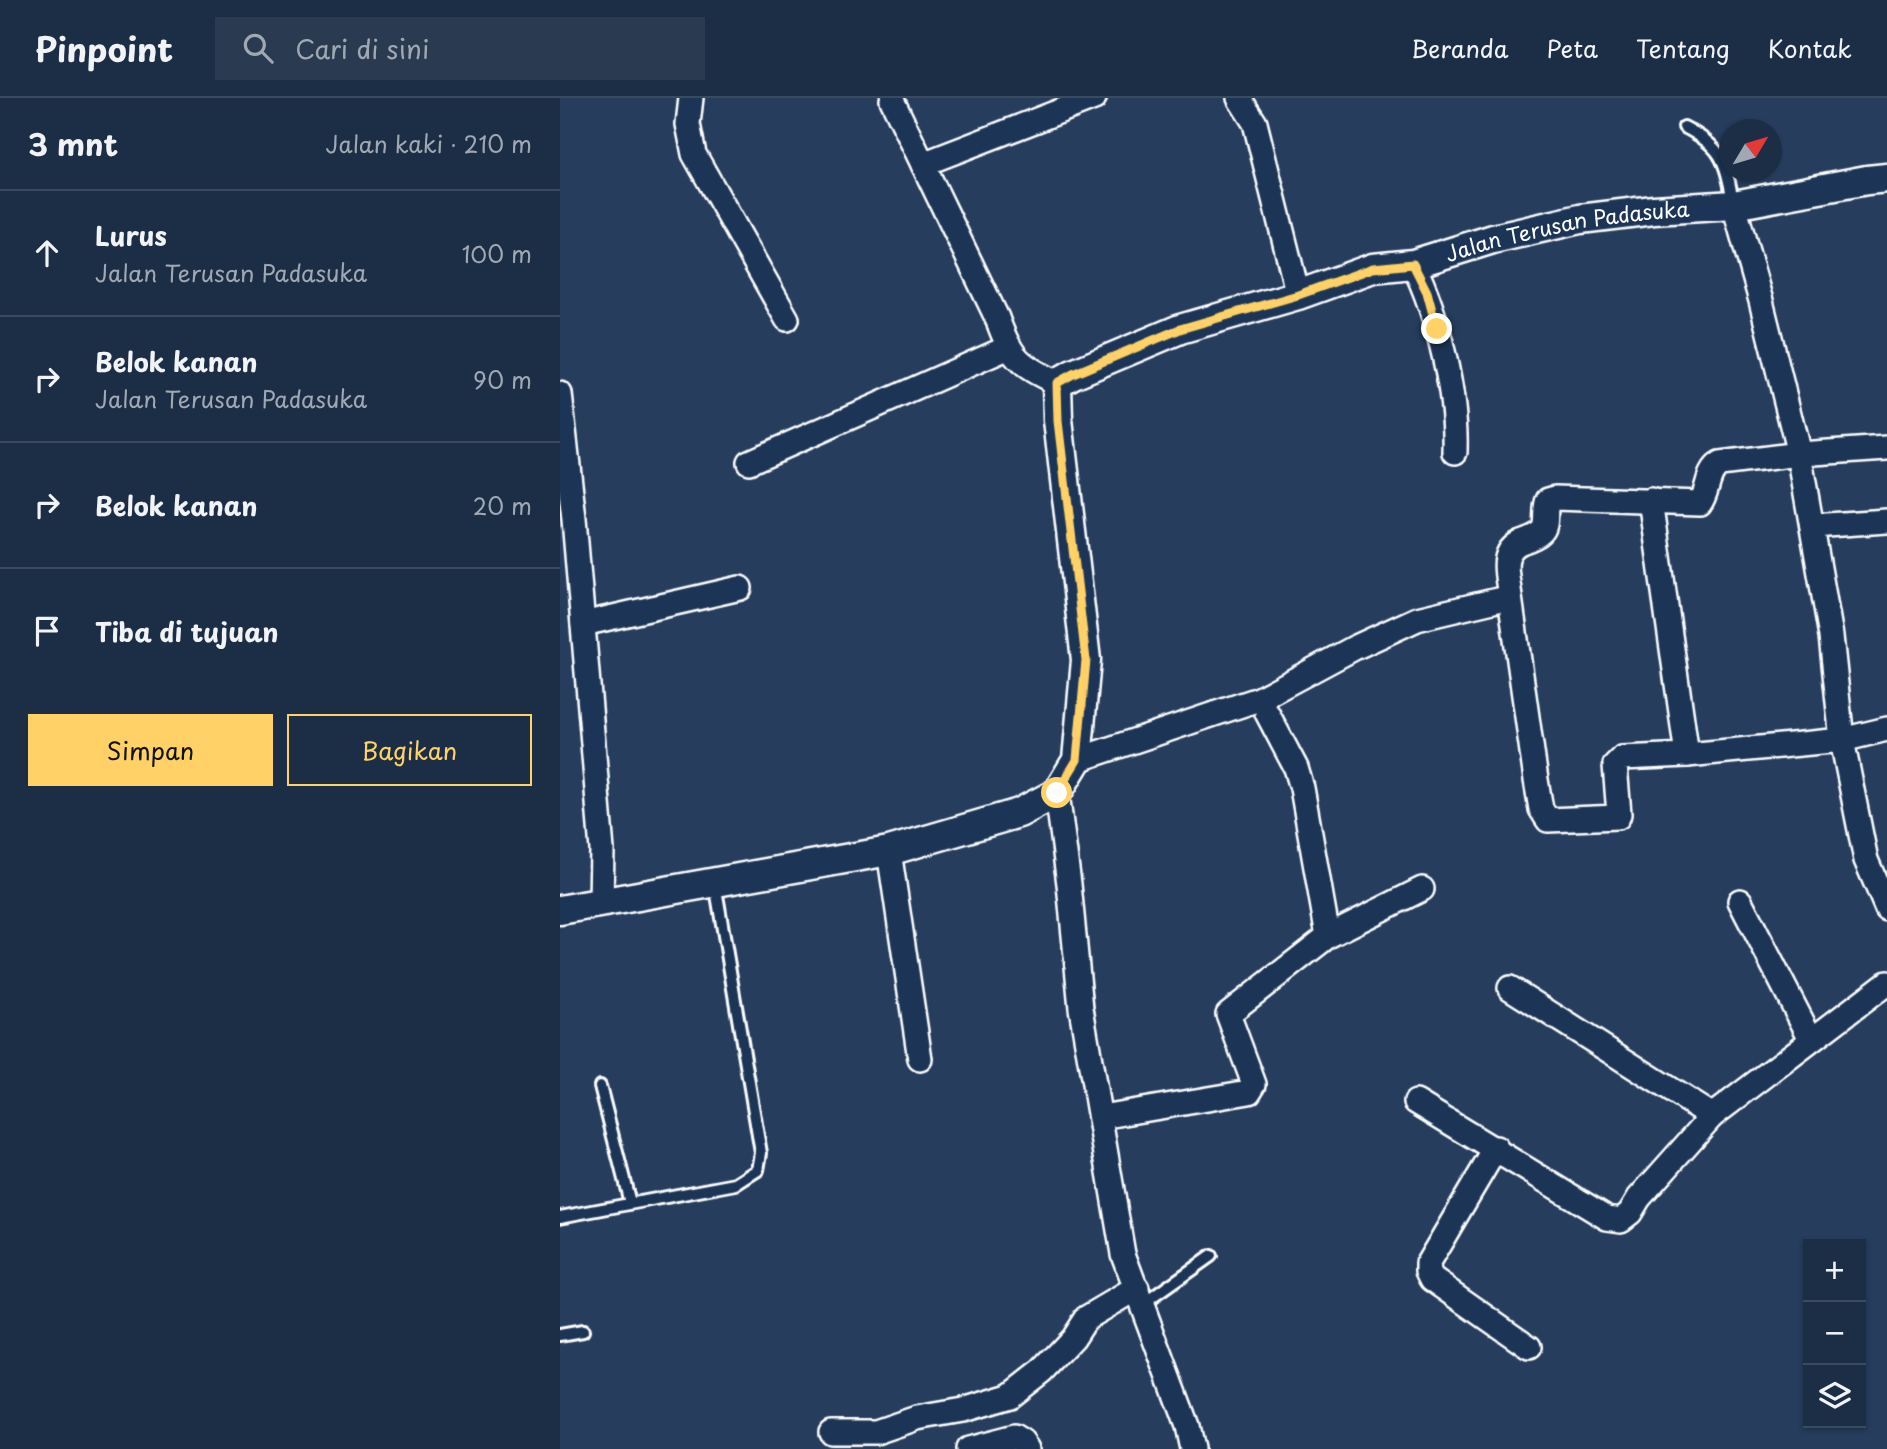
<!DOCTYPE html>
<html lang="id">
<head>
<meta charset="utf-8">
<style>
	:root { --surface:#1c2e46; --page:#293a51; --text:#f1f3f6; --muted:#a0a8b3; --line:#3a4a5f; --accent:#ffd166 }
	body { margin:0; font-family:"Playpen Sans",sans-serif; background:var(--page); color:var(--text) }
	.controls { position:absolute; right:21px; bottom:21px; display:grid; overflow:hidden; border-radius:0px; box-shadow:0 2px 5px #0004 }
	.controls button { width:63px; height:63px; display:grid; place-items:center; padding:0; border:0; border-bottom:2px solid var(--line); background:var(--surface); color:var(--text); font:35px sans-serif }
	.compass { position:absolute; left:1159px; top:21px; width:63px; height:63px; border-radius:50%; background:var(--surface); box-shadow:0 2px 5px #0004; rotate:52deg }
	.stop { position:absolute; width:21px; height:21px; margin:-16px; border:5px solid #ffd166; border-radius:50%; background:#fff }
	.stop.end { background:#ffd166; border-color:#fff; box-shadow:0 2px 7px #0008 }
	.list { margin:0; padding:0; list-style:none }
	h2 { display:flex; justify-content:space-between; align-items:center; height:91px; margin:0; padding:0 28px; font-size:30px }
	h2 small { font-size:23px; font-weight:400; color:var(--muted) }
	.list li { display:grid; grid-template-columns:46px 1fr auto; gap:21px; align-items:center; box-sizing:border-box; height:126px; padding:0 28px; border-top:2px solid var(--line) }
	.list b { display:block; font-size:26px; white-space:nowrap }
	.list p { margin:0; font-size:23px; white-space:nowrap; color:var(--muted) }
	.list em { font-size:23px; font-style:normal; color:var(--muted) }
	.actions { display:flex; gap:14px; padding:21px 28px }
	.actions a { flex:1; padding:16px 0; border:2px solid var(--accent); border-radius:0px; text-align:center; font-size:24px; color:var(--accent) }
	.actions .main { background:var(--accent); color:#111 }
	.icon { flex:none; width:38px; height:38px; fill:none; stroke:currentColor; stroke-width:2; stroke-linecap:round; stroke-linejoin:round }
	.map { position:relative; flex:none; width:1327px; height:1351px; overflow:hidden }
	header { display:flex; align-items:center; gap:42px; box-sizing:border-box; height:98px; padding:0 35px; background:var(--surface); border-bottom:2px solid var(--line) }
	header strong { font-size:33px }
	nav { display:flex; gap:38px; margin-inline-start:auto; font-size:24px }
	.search { width:490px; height:63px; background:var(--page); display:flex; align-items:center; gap:18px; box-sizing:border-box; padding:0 24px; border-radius:0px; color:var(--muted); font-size:26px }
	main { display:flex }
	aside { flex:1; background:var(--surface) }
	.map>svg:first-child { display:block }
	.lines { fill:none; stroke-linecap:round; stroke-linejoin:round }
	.service-casing { stroke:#fff; stroke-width:16 }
	.minor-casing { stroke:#fff; stroke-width:28 }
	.tertiary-casing { stroke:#fff; stroke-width:33 }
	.service { stroke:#1d3557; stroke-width:10 }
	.minor { stroke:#1d3557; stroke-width:23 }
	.tertiary { stroke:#1d3557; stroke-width:28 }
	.route { stroke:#ffd166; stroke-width:9 }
	.labels { text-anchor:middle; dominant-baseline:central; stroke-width:7; stroke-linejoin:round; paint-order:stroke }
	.street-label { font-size:21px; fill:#fff; stroke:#1d3557 }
</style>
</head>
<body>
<header>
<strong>Pinpoint</strong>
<div class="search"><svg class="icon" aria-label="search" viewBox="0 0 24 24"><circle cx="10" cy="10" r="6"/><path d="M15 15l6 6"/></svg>Cari di sini</div>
<nav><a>Beranda</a><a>Peta</a><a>Tentang</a><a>Kontak</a></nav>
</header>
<main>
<aside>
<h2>3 mnt<small>Jalan kaki · 210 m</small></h2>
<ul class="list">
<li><svg class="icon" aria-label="ahead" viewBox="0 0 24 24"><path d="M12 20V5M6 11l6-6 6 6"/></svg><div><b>Lurus</b><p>Jalan Terusan Padasuka</p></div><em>100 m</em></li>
<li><svg class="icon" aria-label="right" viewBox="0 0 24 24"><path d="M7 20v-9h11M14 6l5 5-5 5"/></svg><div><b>Belok kanan</b><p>Jalan Terusan Padasuka</p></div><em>90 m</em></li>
<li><svg class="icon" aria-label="right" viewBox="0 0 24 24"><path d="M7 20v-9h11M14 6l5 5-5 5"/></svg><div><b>Belok kanan</b></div><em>20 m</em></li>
<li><svg class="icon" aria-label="arrive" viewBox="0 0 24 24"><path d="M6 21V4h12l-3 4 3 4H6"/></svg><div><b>Tiba di tujuan</b></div></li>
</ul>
<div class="actions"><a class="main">Simpan</a><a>Bagikan</a></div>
</aside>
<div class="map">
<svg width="1327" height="1351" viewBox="0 0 1327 1351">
	<rect width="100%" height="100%" fill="#263d5e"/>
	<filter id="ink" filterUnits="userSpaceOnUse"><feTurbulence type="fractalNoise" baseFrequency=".0143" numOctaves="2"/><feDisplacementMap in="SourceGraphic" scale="14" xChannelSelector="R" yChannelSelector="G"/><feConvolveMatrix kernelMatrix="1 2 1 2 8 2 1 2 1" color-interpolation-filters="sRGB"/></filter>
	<g filter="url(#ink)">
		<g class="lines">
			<defs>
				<g id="service">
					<path d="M1124 29C1165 50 1165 65 1174 107"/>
					<polyline points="40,988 70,1105"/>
					<polyline points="0,1119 176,1086 198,1072 201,1055 155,785"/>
					<polyline points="583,1206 651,1158"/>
					<polyline points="0,1237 23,1233"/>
				</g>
				<g id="minor">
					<polyline points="131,0 128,26 134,56 227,221"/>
					<polyline points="679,0 695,25 738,197"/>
					<path d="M332 2 437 220C451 260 459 267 497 285"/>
					<polyline points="363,66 534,0"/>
					<path d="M853 166C878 216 897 298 895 354"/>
					<polyline points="0,296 14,421 42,752 41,805"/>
					<polyline points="189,364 447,250"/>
					<polyline points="1091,402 1127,657"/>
					<polyline points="1252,428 1327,423"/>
					<polyline points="950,499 976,682 981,711 988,722 1058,719 1059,716 1055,667 1062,660 1127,657 1282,642 1271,538 1239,356 1201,203 1174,107"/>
					<polyline points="23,526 180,490"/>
					<polyline points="1327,631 1282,642 1306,762 1327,811"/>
					<path d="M517 662 699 601 794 550 857 521 950 499C948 478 938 455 961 444 967 442 976 439 981 434 989 427 983 412 988 402L995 400 1140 405C1149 393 1146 374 1160 366L1239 356 1327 350"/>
					<polyline points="497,695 509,786 521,910 563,1156 627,1328 632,1351"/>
					<polyline points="329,753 360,961"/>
					<polyline points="1180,803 1251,941"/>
					<polyline points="768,838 862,791"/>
					<polyline points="950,890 1152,1018 1327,885"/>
					<polyline points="856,1004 1047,1120 1061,1122 1070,1115 1079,1100 1152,1018"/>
					<polyline points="541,1019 689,994 694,986 668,916 768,838 742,690 736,670 707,615"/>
					<polyline points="936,1050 868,1165 868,1173 872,1181 969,1249"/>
					<polyline points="271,1334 316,1334 357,1320 403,1312 450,1298 482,1273 513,1240 526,1220 577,1190"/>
					<polyline points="408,1351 454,1339 462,1344 467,1351"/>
				</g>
				<g id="tertiary">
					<path id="s1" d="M0 812 329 753 459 715 497 695 517 662 526 562 498 322 497 285 513 276 620 231 738 197 813 170 853 166 933 141 1020 121 1094 112 1174 107 1307 82 1327 80"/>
				</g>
			</defs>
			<!-- service casing -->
			<use href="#service" class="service-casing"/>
			<!-- minor casing -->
			<use href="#minor" class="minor-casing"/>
			<!-- tertiary casing -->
			<use href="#tertiary" class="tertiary-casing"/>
			<!-- service -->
			<use href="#service" class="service"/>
			<!-- minor -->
			<use href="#minor" class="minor"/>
			<!-- tertiary -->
			<use href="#tertiary" class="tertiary"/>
		</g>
	</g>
	<g class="lines" filter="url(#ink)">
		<!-- route -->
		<polyline class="route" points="497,695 517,662 526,562 498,323 497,285 513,276 620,231 738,197 813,170 853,166 867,194 877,231"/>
	</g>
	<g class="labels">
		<!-- street labels -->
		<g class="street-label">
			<text stroke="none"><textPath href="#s1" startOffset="1466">Jalan Terusan Padasuka</textPath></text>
		</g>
	</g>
</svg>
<div class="controls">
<button>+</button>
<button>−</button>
<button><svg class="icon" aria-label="layers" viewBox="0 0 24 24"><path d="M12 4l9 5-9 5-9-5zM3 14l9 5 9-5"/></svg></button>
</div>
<svg class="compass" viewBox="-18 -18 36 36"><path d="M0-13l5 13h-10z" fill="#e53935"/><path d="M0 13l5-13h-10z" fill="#a0a8b3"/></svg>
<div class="stop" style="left:497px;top:695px"></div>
<div class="stop end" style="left:877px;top:231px"></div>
</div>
</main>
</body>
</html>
